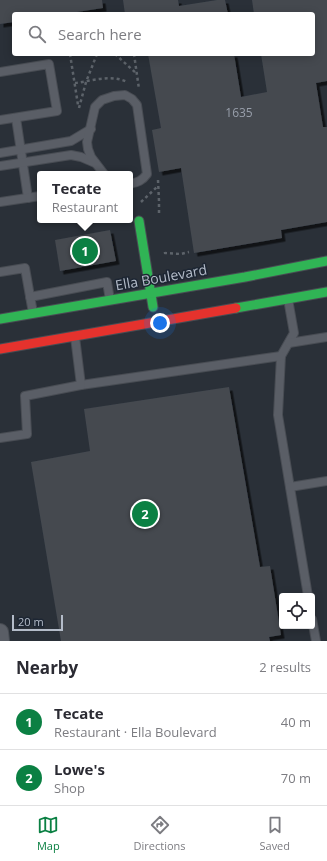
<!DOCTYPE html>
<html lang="en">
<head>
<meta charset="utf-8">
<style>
	:root { --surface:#fff; --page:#f7f7f7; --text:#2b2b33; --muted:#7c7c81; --line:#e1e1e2; --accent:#0b8043 }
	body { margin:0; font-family:"Open Sans",sans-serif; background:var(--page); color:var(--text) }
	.controls { position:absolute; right:12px; bottom:12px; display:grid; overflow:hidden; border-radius:4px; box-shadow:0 2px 10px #0003 }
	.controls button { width:36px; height:36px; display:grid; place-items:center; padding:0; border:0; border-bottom:1px solid var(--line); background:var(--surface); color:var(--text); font:20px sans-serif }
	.scale { position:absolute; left:12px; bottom:10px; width:51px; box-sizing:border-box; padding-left:4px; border:2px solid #b4bcc9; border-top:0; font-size:11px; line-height:14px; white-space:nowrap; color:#b4bcc9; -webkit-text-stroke:3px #1d2633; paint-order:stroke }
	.you { position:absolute; left:160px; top:323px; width:14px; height:14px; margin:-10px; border:3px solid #fff; border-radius:50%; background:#1a73e8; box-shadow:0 0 0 6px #1a73e833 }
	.badge { display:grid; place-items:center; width:26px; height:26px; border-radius:50%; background:var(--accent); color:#fff; font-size:13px; font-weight:700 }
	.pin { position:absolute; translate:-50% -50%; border:2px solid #fff; box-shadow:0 1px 4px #0006 }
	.popup { position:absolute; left:37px; top:171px; width:96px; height:52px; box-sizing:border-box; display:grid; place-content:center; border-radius:4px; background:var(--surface); filter:drop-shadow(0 1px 3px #0005); font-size:13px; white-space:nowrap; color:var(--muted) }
	.popup b { font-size:15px; color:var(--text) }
	.popup::after { content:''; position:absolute; left:50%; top:100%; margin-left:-8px; border:8px solid transparent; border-top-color:var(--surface) }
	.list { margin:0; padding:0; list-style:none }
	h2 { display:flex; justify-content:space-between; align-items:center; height:52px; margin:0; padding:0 16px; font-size:17px }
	h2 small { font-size:13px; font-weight:400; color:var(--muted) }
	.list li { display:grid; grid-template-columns:26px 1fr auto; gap:12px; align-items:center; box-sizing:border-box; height:56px; padding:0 16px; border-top:1px solid var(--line) }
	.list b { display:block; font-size:15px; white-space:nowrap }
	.list p { margin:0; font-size:13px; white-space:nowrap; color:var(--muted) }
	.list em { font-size:13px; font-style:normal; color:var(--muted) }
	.icon { flex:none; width:22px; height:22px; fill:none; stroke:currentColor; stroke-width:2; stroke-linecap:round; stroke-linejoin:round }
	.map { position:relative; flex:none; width:327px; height:641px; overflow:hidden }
	.search { position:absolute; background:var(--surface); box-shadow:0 2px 10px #0003; left:12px; right:12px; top:12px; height:44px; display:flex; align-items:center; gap:10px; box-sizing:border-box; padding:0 14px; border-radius:4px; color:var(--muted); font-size:15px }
	.sheet { height:164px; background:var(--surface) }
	nav { display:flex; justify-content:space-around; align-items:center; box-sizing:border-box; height:56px; border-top:1px solid var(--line); background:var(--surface); font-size:11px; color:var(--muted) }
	nav a { display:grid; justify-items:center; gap:2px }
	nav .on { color:var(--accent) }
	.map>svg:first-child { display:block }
	.building { fill:#444950; filter:url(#shadow) }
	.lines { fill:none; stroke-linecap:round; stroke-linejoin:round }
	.lane-casing { stroke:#484c53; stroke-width:10 }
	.street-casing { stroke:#484c53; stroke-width:18 }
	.fast-casing { stroke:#484c53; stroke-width:11 }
	.jam-casing { stroke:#484c53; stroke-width:11 }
	.path { stroke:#5d636a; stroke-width:2.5; stroke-dasharray:3 3; stroke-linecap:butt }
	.lane { stroke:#5a5e66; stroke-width:8 }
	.street { stroke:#5a5e66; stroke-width:16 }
	.fast { stroke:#30b455; stroke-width:9 }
	.jam { stroke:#e5322d; stroke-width:9 }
	.labels { text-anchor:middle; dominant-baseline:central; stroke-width:3; stroke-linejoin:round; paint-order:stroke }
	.number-label { font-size:12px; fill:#989fab }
	.street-label { font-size:14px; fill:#b4bcc9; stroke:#1d2633 }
</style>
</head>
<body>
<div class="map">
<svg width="327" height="641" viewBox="0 0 327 641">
	<defs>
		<filter id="shadow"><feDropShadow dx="3.5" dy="3.5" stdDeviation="0" flood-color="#0009"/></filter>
	</defs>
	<rect width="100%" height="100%" fill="#2a3038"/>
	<!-- building -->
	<g class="building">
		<polygon points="0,0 102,0 103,8 64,14 14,14 14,22 0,24"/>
		<polygon points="123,0 178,0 179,6 217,0 225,0 228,14 125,14"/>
		<polygon points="252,0 327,0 327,81 316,83 323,127 327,127 327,222 281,230 282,238 194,253 181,168 159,172 152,130 161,128 148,54 234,54 241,97 267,92 261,54 313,54 313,14 254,14"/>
		<polygon points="110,230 116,261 60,271 55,240"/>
		<polygon points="229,387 260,567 270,566 281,635 269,637 270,641 61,641 31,462 90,451 84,409"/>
	</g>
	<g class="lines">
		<defs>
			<g id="lane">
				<polyline points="0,72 49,64 57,111 0,120"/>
				<polyline points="16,118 28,198"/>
				<polyline points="0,153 71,141 91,129"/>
				<polyline points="0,166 71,155 81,157 95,163"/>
				<path d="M104 174 91 157 88 149 87 142 95 107 102 100 114 96 125 95 132 99 137 105 147 174C142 181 138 182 130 184"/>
				<polyline points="0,202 40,196"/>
				<polyline points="0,272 25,268 33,313"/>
				<polyline points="30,297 107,282 110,300"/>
				<polyline points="288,299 294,333 281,356 278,415 308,596"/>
				<polyline points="289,343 327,337"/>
				<polyline points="81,385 281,356"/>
				<polyline points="0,438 27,434 25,396 81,385 75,337"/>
				<polyline points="290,487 327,481"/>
				<polyline points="312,619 316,641"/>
			</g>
			<polyline id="street" points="0,632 1,641"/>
			<g id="fast">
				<polyline points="139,221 153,307"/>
				<polyline points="236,308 327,292"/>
				<polyline points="0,319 245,277 327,261"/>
			</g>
			<polyline id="jam" points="0,349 236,308"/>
		</defs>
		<!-- lane casing -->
		<use href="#lane" class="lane-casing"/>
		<!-- street casing -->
		<use href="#street" class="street-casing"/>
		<!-- fast casing -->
		<use href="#fast" class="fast-casing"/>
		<!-- jam casing -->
		<use href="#jam" class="jam-casing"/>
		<!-- path -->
		<g class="path">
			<polyline points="70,54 78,105"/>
			<polyline points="115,54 137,74"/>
			<polyline points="134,54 139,89"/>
			<path d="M75 83C92 81 111 74 127 82"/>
			<polyline points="79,108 86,82 97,54"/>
			<polyline points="158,180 159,201 159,215"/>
			<polyline points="141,202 158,186"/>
			<polyline points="165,252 165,253 181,254 189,252"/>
		</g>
		<!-- lane -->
		<use href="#lane" class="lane"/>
		<!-- street -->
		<use href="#street" class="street"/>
		<!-- fast -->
		<use href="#fast" class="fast"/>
		<!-- jam -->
		<use href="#jam" class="jam"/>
	</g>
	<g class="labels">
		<!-- number labels -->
		<g class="number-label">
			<text x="239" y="112">1635</text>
		</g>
		<!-- street labels -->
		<g class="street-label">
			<text transform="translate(161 277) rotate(-10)">Ella Boulevard</text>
		</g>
	</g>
</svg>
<div class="controls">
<button><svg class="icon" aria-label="locate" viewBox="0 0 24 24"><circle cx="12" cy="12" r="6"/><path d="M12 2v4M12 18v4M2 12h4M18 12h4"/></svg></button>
</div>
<div class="scale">20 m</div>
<div class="you"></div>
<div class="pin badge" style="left:85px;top:251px">1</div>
<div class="popup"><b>Tecate</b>Restaurant</div>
<div class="pin badge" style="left:145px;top:514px">2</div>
<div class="search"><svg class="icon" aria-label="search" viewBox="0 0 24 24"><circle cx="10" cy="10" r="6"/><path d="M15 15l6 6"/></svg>Search here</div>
</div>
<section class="sheet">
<h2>Nearby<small>2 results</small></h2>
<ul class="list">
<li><span class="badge">1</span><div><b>Tecate</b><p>Restaurant · Ella Boulevard</p></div><em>40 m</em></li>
<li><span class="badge">2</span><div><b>Lowe's</b><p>Shop</p></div><em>70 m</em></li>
</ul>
</section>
<nav>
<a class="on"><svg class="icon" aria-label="map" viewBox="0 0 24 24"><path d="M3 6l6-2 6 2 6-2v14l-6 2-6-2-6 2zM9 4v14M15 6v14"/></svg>Map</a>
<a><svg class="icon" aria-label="directions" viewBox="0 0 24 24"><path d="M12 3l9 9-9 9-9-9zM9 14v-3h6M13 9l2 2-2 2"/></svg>Directions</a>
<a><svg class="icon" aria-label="saved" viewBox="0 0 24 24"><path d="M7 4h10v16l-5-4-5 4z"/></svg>Saved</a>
</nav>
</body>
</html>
